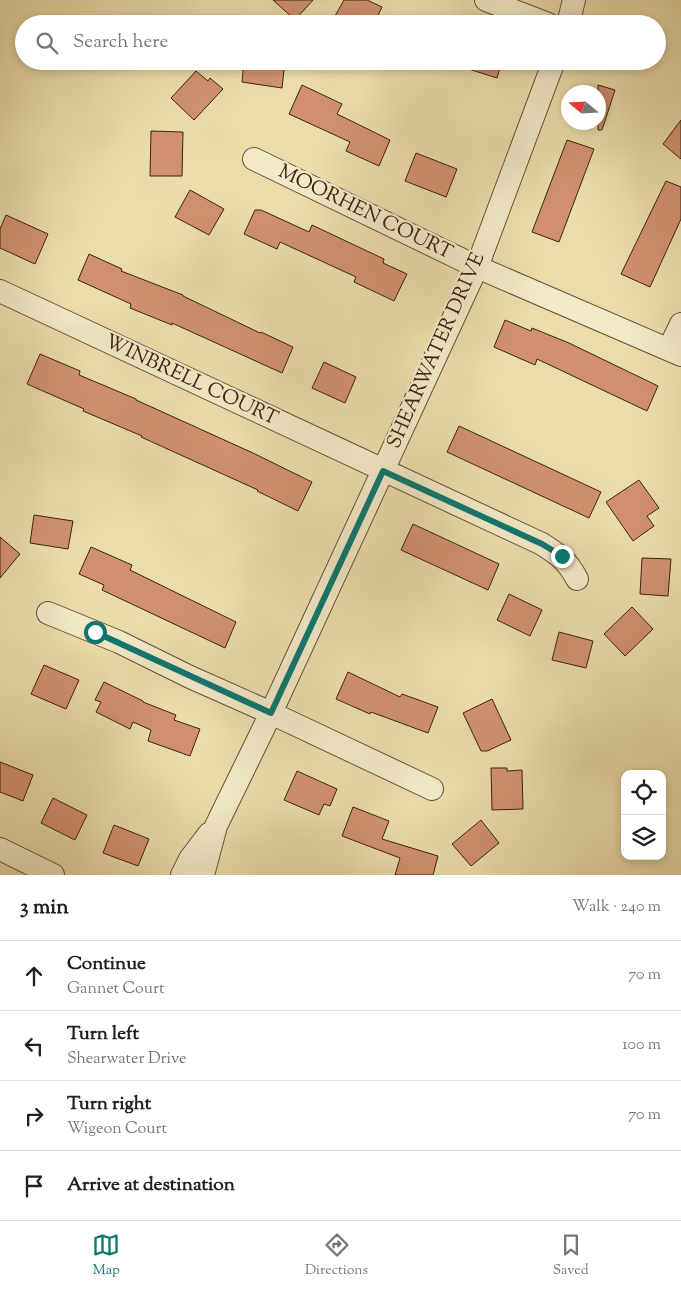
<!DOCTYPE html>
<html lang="en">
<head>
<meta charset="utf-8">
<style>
	:root { --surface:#fff; --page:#f6f6f6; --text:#202124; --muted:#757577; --line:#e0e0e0; --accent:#0f766e }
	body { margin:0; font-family:"Sorts Mill Goudy",serif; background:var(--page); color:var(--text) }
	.controls { position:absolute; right:15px; bottom:15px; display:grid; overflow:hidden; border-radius:10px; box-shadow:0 2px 8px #0003 }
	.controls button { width:45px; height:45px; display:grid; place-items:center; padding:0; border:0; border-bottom:1px solid var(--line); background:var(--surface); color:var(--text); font:25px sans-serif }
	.compass { position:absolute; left:561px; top:85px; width:45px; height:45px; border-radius:50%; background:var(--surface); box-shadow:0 2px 8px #0003; rotate:288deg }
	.stop { position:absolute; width:15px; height:15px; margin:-11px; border:4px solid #0f766e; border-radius:50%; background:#fff }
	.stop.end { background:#0f766e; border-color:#fff; box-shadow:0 1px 5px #0008 }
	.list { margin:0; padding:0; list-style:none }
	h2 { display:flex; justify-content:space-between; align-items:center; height:65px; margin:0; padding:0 20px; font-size:21px }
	h2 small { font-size:16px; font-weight:400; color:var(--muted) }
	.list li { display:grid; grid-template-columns:32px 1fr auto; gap:15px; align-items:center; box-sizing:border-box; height:70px; padding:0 20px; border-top:1px solid var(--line) }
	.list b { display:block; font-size:19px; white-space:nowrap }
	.list p { margin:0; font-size:16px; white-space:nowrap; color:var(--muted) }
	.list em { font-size:16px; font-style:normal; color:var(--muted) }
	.icon { flex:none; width:28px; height:28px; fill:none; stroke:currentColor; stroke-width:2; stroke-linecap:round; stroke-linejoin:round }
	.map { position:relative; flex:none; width:681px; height:875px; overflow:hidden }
	.search { position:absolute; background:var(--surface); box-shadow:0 2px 8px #0003; left:15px; right:15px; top:15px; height:55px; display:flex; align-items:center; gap:12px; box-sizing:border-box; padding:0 18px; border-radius:28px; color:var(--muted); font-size:19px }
	.sheet { height:345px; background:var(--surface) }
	nav { display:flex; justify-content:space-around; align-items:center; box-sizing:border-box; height:70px; border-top:1px solid var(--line); background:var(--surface); font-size:14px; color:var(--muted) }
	nav a { display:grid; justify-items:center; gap:2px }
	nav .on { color:var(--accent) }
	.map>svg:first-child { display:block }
	.building { fill:#d19170; stroke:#3c2410 }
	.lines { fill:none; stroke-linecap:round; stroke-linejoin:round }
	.minor-casing { stroke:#685236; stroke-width:24 }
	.minor { stroke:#f2e9c8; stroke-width:22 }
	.route { stroke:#0f766e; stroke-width:6 }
	.labels { text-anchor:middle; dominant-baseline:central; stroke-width:4.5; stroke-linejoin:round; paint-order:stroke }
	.street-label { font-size:20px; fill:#3c2410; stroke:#f2e9c8 }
</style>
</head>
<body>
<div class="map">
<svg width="681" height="875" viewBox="0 0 681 875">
	<rect width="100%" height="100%" fill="#ebddaa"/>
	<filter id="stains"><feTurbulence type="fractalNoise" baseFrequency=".004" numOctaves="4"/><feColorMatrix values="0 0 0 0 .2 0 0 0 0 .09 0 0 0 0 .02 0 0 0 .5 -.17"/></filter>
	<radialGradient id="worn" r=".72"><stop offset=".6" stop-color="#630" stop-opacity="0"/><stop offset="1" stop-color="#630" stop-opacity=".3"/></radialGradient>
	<!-- building -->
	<g class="building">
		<polygon points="273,0 313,0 295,20"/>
		<polygon points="344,0 367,0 382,7 374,24 350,24 335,16"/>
		<polygon points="244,61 285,61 282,88 242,82"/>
		<polygon points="453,61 502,61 497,78 453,64"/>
		<polygon points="196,71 208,81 210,78 223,89 194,120 171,98"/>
		<polygon points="302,85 342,104 337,114 390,140 379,166 346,151 350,142 289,114"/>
		<polygon points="598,85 615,90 602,130 598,130"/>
		<polygon points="681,120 681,159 663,144"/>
		<polygon points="151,131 183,132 182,176 150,176"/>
		<polygon points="567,140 594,149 559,242 532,232"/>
		<polygon points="416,153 457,169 446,197 405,181"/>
		<polygon points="666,181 681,187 681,219 650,287 621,274"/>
		<polygon points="190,190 224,209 209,235 175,217"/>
		<polygon points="255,210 261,210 309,232 312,225 384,259 383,263 407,274 394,301 354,282 356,277 280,242 277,249 244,234"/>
		<polygon points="6,215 48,234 35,264 0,248 0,229"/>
		<polygon points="89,254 122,269 121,271 183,295 183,296 260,333 261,332 293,347 282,373 172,323 172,325 130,308 131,304 78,280"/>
		<polygon points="505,320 531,331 532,328 569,343 658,386 647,411 537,359 535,365 494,347"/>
		<polygon points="40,354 80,371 79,375 136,399 136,400 253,453 312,482 298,511 257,491 258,490 141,437 142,436 83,411 84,409 27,384"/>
		<polygon points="324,362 356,377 345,403 312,388"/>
		<polygon points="459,426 601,492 589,518 447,452"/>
		<polygon points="639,480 659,508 647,516 654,526 633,541 606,502"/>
		<polygon points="34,515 73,521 68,549 30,543"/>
		<polygon points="413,524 499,564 488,590 401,550"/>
		<polygon points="0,537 20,554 0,578"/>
		<polygon points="91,547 132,565 130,570 236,622 225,648 102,590 104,585 79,574"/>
		<polygon points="642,558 671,559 668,596 640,594"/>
		<polygon points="509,594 542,610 530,636 497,620"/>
		<polygon points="632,607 653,629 625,656 604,634"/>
		<polygon points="559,632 593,641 586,668 552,660"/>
		<polygon points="44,665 79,680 66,709 31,694"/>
		<polygon points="348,672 400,697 402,694 438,707 428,733 371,712 370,714 336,699"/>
		<polygon points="104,682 143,701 143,702 176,715 174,720 200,729 190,756 148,741 151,730 133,722 130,729 96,712 101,702 95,700"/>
		<polygon points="492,699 511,740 487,751 481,751 463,713"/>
		<polygon points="0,762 33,775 23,801 0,792"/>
		<polygon points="491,768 507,768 507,771 522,770 523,809 492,810"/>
		<polygon points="297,771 337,789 330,806 324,804 319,815 284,800"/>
		<polygon points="53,798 87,815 75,840 41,823"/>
		<polygon points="353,807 389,821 382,839 438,856 433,875 395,875 400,858 342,836"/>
		<polygon points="481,820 499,843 471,866 452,844"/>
		<polygon points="114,825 149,839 138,866 103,853"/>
	</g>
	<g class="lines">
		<defs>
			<g id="minor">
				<polyline points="486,0 548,24"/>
				<polyline points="568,24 574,0"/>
				<polyline points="254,159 477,267 681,355"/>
				<path d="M0 291 542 544C559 555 567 560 577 579"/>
				<polyline points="669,349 681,324"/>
				<polyline points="48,613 119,642 190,677 271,713 432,789"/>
				<polyline points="0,849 53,875"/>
				<polyline points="182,875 190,859 209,834"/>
				<polyline points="203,875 216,826 271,713 477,267 554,61"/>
			</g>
		</defs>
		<!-- minor casing -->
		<use href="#minor" class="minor-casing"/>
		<!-- minor -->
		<use href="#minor" class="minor"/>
	</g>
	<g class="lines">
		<!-- route -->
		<polyline class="route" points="95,632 271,713 383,471 542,544 562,556"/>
	</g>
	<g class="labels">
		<!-- street labels -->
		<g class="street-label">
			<text transform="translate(365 213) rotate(26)">MOORHEN COURT</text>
			<text transform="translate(437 351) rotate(-66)">SHEARWATER DRIVE</text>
			<text transform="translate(191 381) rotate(25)">WINBRELL COURT</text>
		</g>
	</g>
	<rect width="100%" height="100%" filter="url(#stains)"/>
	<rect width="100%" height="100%" fill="url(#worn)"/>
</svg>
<div class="controls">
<button><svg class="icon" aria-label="locate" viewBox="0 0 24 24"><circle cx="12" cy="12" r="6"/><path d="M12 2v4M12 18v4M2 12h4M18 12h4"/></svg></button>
<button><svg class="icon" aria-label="layers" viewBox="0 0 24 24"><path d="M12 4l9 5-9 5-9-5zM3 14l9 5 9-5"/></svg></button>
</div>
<svg class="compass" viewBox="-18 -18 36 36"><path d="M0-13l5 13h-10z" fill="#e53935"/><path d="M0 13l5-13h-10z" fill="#757577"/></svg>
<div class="stop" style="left:95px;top:632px"></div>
<div class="stop end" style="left:562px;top:556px"></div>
<div class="search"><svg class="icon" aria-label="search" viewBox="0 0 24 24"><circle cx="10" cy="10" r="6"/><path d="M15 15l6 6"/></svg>Search here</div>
</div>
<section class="sheet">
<h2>3 min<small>Walk · 240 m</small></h2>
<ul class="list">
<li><svg class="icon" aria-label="ahead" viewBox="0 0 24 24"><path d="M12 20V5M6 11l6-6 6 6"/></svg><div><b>Continue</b><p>Gannet Court</p></div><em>70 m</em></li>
<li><svg class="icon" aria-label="left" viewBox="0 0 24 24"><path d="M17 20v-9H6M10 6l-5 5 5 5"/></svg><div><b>Turn left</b><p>Shearwater Drive</p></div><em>100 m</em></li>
<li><svg class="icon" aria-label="right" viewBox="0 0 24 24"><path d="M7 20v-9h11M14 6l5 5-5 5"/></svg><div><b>Turn right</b><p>Wigeon Court</p></div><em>70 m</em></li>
<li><svg class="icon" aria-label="arrive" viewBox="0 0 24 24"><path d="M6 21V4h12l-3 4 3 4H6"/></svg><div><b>Arrive at destination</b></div></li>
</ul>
</section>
<nav>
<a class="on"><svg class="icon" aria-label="map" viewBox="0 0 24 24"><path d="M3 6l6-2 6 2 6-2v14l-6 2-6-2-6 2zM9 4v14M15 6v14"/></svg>Map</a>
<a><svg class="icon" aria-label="directions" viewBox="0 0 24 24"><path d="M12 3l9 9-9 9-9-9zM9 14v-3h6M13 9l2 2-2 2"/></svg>Directions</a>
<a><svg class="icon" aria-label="saved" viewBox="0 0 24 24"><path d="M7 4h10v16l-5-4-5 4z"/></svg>Saved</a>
</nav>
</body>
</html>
